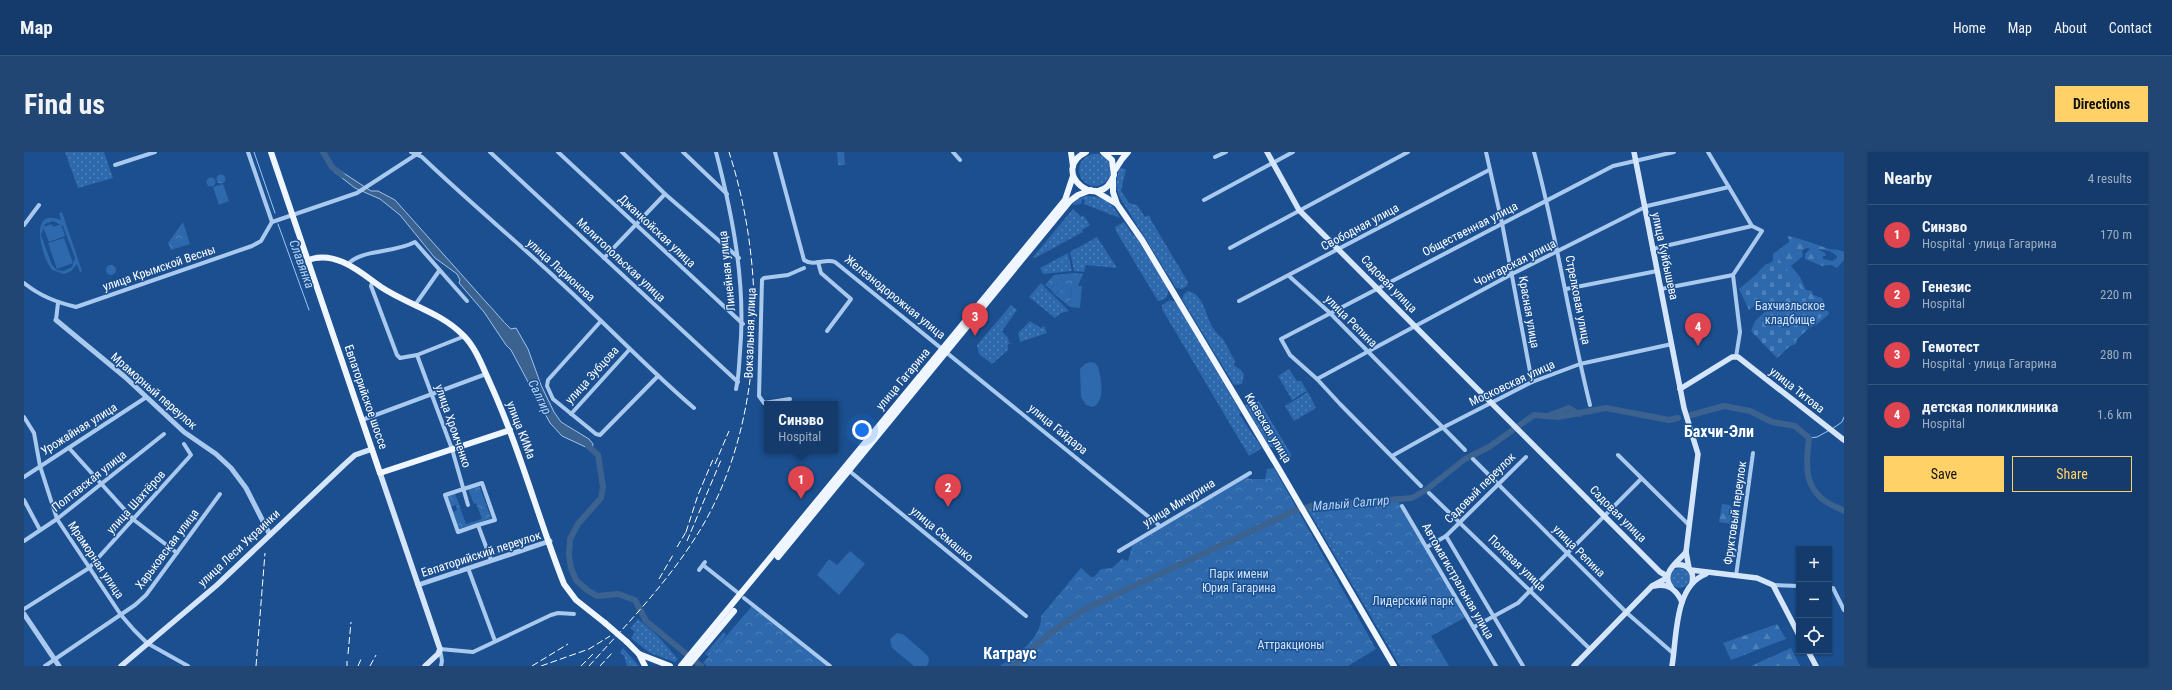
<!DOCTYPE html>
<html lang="en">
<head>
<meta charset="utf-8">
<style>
	:root { --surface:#143b6b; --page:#214673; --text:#f1f3f6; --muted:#9dadc1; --line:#33557e; --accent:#ffd166 }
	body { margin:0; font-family:"Roboto Condensed",sans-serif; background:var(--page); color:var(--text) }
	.controls { position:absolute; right:12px; bottom:12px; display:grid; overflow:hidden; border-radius:0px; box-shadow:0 1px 3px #0004 }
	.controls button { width:36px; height:36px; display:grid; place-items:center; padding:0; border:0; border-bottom:1px solid var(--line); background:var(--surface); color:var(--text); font:20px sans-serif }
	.you { position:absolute; left:838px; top:278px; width:14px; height:14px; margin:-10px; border:3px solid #fff; border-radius:50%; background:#1a73e8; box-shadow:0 0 0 6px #1a73e833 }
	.badge { display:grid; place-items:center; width:26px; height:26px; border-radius:50%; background:var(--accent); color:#fff; font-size:13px; font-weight:700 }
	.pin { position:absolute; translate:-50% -33px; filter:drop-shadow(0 1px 2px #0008) }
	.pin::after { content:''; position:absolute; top:21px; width:14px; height:12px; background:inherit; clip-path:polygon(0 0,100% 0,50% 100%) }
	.popup { position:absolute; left:740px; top:249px; width:74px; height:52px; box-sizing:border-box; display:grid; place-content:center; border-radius:0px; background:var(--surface); filter:drop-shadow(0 1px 3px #0005); font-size:13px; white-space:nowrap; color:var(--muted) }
	.popup b { font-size:15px; color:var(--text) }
	.popup::after { content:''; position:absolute; left:50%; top:100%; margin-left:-8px; border:8px solid transparent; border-top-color:var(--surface) }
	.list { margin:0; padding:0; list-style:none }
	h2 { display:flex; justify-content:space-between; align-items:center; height:52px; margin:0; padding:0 16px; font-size:17px }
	h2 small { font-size:13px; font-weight:400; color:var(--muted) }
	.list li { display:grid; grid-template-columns:26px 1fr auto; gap:12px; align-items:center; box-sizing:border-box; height:60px; padding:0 16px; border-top:1px solid var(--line) }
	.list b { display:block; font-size:15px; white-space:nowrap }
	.list p { margin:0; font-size:13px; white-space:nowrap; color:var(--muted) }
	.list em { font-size:13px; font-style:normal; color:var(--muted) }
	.actions { display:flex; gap:8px; padding:12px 16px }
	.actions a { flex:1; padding:9px 0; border:1px solid var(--accent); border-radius:0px; text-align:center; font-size:14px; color:var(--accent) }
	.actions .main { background:var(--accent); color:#111 }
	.icon { flex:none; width:22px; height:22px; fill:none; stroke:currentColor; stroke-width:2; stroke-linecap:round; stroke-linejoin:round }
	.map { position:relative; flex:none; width:1820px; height:514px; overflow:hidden; border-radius:0px }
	header { display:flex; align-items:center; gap:24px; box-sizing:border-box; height:56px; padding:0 20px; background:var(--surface); border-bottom:1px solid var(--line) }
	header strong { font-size:19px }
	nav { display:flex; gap:22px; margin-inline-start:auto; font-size:14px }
	.intro { display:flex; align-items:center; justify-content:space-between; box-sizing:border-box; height:96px; padding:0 24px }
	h1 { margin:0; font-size:28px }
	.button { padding:10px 18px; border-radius:0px; background:var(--accent); color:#111; font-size:14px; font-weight:700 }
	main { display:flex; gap:24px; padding:0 24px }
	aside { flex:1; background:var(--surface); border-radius:0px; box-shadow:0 1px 3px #0004 }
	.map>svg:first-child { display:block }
	.grass { fill:url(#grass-dots) }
	.forest { fill:url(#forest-firs); fill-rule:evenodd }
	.cemetery { fill:url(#cemetery-stones) }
	.park { fill:url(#park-crowns) }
	.garden { fill:#2e69ad; fill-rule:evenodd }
	.water { fill:#3c6290; stroke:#9cc4f0 }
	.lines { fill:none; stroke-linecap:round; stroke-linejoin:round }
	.stream { stroke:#9cc4f0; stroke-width:1 }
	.river { stroke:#3c6290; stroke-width:6 }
	.minor { stroke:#a9c9ee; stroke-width:4 }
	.tertiary { stroke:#a9c9ee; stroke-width:5 }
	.secondary { stroke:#d6e6fa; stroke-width:5.5 }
	.primary { stroke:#f0f6ff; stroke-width:6 }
	.rail { stroke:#fff; stroke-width:1; stroke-dasharray:7 3; stroke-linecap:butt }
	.primary-bridge { stroke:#f0f6ff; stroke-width:6 }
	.labels { text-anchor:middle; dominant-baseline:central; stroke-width:3; stroke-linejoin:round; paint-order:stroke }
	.street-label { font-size:12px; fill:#fff; stroke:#1b4f8f }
	.park-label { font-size:12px; fill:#cfe3fa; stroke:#1b4f8f }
	.water-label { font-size:13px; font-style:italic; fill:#b5d3f5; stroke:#1b4f8f }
	.district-label { font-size:16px; font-weight:bold; fill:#fff; stroke:#1b4f8f }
</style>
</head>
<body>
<header>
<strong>Map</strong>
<nav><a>Home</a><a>Map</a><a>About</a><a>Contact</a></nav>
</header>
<div class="intro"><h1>Find us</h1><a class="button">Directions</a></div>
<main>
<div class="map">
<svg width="1820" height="514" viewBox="0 0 1820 514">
	<defs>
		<pattern id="grass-dots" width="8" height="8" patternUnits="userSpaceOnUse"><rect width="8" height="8" fill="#2e69ad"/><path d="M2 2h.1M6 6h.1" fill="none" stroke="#4d80b9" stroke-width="1.8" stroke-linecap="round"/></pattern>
		<pattern id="forest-firs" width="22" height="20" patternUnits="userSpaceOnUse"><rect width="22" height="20" fill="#2e69ad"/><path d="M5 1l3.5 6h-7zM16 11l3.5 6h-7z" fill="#4d80b9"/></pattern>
		<pattern id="cemetery-stones" width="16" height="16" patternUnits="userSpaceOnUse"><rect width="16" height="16" fill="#2e69ad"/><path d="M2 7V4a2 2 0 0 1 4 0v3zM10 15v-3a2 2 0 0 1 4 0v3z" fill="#4d80b9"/></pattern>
		<pattern id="park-crowns" width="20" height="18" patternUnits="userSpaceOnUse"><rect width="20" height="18" fill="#2e69ad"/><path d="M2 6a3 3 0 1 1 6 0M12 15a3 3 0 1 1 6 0" fill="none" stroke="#4d80b9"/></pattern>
	</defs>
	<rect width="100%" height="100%" fill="#1b4f8f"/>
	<!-- grass -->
	<g class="grass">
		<polygon points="41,0 80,0 89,26 54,36"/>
		<circle cx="1071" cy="18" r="16"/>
		<polygon points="1095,16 1102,17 1097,39 1105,51 1113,53 1121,65 1125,63 1127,68 1164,130 1163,134 1158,137 1152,136 1095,44 1092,33"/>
		<path d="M1062 44C1080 44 1088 50 1096 66L1060 52 1061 48 1058 47 1057 52 1048 53 1054 47Z"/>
		<polygon points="1049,57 1057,65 1059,63 1066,73 1058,78 1059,80 1011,106 1009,105"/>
		<path d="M1100 70 1109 83H1111L1144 137C1145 144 1141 149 1134 149L1092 79 1091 75Z"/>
		<polygon points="1073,85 1093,116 1062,113 1060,120 1050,119 1046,100"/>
		<polygon points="1044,101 1048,119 1019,122 1016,116"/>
		<polygon points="1017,131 1045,159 1037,161 1031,166 1005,145"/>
		<path d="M1164 139C1180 142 1182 165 1189 176 1192 181 1195 183 1199 187 1203 194 1207 202 1211 209L1210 212 1212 215 1216 217 1220 222 1218 232 1210 233 1158 147 1160 142Z"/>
		<polygon points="1146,148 1151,150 1155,155 1217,261 1215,262 1238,296 1225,304 1138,157 1138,153"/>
		<polygon points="987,153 993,158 978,179 984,186 985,191 989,191 984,192 984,198 968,212 955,202 953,193"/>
		<polygon points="1006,169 1017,176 1020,174 1023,181 996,190 994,181"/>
		<polygon points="1265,217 1273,229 1277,229 1283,239 1268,248 1254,224"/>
		<polygon points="1284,240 1292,256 1270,269 1261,254"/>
		<path d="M1235 249 1267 302V305C1255 307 1254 297 1245 294L1221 253 1225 251 1227 254Z"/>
		<polygon points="1286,354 1299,354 1384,514 1376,514 1283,356"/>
		<circle cx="1656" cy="426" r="10"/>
		<polygon points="614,467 633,483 654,507 651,510 626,501 607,486 611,480 606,476"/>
		<polygon points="700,480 702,483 685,505 681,502"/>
		<polygon points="599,496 615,514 603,514 600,504 596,500"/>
	</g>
	<!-- forest -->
	<g class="forest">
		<path d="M1764 84C1778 87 1791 92 1805 97 1810 98 1815 97 1820 100V108L1813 116 1807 113 1798 114 1781 107V102L1786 97 1782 96 1778 99 1779 104 1767 114 1776 125 1782 138 1788 139 1789 143 1798 146 1800 150 1797 157 1804 159 1805 162 1792 173 1773 180V191L1767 194 1761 191 1759 202 1740 193 1736 188 1744 156 1734 126V120L1742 112 1749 111V102L1765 90ZM1794 97 1806 99 1813 104V106L1808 109 1799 107V104H1802L1801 101Z"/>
		<polygon points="1698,352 1706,353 1707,356 1715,358 1713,373 1695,370"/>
		<polygon points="1753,472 1762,487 1707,508 1699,491"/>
		<polygon points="1767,496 1776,514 1727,514"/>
	</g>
	<!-- cemetery -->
	<polygon class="cemetery" points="1753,105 1798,164 1753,206 1727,179 1731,169 1742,159 1737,149 1725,158 1715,137"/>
	<!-- park -->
	<g class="park">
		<polygon points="813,0 820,0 821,13 814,13"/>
		<circle cx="197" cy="27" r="4.5"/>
		<circle cx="187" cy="30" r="4.5"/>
		<polygon points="159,70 166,92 147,98 144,91"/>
		<circle cx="87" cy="118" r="5"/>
		<polygon points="1050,121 1059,122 1054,134 1048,134 1046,155 1031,143 1042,132 1037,127 1026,137 1021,133 1030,123"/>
		<path d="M1250 316 1352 497 1324 514H976C993 503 1018 486 1017 464L1057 416 1067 425H1070L1077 417 1088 416 1098 407 1104 409 1108 394 1224 324 1225 327H1241L1243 317Z"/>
		<polygon points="455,333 467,366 436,378 429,360 433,358 432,353 427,355 423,344 431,341 442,372 458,367 452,351 450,352 444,337"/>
		<polygon points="1374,349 1442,465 1407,484 1425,514 1380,514 1374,503 1376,502 1290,354"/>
		<polygon points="729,453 803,514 683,514 679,511"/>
	</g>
	<!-- garden -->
	<g class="garden">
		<polygon points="199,32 205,49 195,53 189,35"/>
		<path d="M38 60 58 119 56 120 53 112 47 119 40 122 28 118C18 106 3 54 37 68L35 61ZM29 69 39 74 51 106 48 115 40 119 33 118 28 113 17 83 21 72Z"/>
		<polygon points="28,72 29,75 37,72 41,84 25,90 19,75"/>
		<polygon points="40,86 49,111 33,117 24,91"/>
		<polygon points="143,110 145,116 135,119 133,113"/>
		<polygon points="1037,127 1042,132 1031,143 1026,137"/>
		<polygon points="1048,134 1058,134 1056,156 1046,155"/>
		<path d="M1066 210 1071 211 1074 215C1077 226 1082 249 1069 255L1062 253 1057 245 1056 217 1061 212Z"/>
		<polygon points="1347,382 1355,393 1346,400 1340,387"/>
		<polygon points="826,399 841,412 815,443 793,423 805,407 813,413"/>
		<circle cx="1391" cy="451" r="6"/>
		<polygon points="873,481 879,482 904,504 905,509 903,514 890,514 868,496 866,487"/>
	</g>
	<!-- water -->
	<path class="water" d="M315 18 347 39H354L371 48 462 150C471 159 478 169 487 177L492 176 504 197 517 233 530 260 537 270 565 287 569 292 568 298 538 284 526 271 487 198 482 193 460 160 435 131 436 128 433 122 411 106 376 63 356 47 331 36 309 19Z"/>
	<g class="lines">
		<!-- stream -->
		<g class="stream">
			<polyline points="230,0 251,61"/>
			<polyline points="254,72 285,158"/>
			<polyline points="1808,277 1818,270 1820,265"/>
			<polyline points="1785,286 1793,285 1804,279"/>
		</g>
		<!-- river -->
		<g class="river">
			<polyline points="299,0 308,15 318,23"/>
			<polyline points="1526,263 1545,256 1555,262"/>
			<path d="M1667 263 1700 254 1726 259 1748 270 1771 274 1785 286C1782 311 1779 336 1804 351 1809 354 1815 356 1820 359"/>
			<polyline points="564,294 574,303 579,335 577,346 554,372 546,387 545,403 547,416 552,428 563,438 573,444 594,442 611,448 622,469 677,514"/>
			<polyline points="990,514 1025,482 1061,457 1268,360 1287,354 1388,346 1402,338 1441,307 1465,295 1510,263 1534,265 1582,256 1645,268 1654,266"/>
		</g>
		<!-- minor -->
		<g class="minor">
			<polyline points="224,0 248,70"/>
			<path d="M387 0 398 5C443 48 490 87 535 129 581 171 623 216 670 256"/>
			<polyline points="466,0 714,230"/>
			<polyline points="534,0 719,172"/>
			<polyline points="598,0 641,42 715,106"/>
			<polyline points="659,0 703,42"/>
			<path d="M692 0C709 65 722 132 716 200 715 212 715 225 712 237"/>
			<path d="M751 0 780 108C790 115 801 106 811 110L1136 374"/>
			<polyline points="929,0 936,8"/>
			<polyline points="1462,0 1478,71 1508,230"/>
			<path d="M1510 0C1533 84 1545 169 1566 253"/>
			<polyline points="1684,0 1728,74 1738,79 1709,123 1716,180 1712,205"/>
			<polyline points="1191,5 1202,0"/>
			<polyline points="91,13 131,0"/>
			<polyline points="1180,48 1269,0"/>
			<polyline points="0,73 15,53"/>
			<polyline points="1206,96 1384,0"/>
			<polyline points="1628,97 1728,74"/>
			<polyline points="580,106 641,42"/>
			<polyline points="794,110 797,121 827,147 803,179"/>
			<path d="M324 112C338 97 371 101 391 90L443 149"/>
			<polyline points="1265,124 1306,161 1441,298"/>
			<polyline points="349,129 347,134 373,203 376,206 393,203 441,184"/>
			<path d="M0 131C16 144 32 150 52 155L228 94 237 89 248 70 333 41 396 0"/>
			<polyline points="1542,137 1633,119"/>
			<polyline points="1637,137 1709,123"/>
			<polyline points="1215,149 1465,18"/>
			<polyline points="391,153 415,119"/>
			<polyline points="32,168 34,151"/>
			<polyline points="577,169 524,228 523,234 529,247 572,282 576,283 633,225"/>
			<polyline points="393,203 428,297 444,353"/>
			<polyline points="1293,227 1488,122 1623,54 1705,35"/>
			<polyline points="766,247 740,251 735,244 738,128 740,126 764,123 780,116"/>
			<polyline points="547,262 605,198"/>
			<polyline points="0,265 10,281 16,314 33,367 97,463 110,478 123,491 164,514"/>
			<polyline points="338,268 462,222"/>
			<polyline points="45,296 110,368 153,401"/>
			<polyline points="1594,303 1665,373"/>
			<polyline points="1368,304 1418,276 1508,230 1556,212 1648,192"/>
			<polyline points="1449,307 1603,461 1650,502"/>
			<polyline points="823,317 1002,464"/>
			<polyline points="0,325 121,246"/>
			<polyline points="1397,334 1316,252 1293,227 1266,203 1257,187 1589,14 1650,0"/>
			<polyline points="1405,341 1566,497"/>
			<polyline points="0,348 16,378"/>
			<polyline points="1378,354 1472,514"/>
			<polyline points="454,373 434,380 421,343 458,331 471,368 454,373 467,408"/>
			<polyline points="1422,384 1499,514"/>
			<polyline points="0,389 33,367 140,282"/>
			<polyline points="1403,395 1422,384 1502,305"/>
			<polyline points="1095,399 1226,321"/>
			<polyline points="679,413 713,440"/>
			<polyline points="444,416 471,489"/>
			<polyline points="675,418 681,410"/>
			<polyline points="1712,424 1729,301"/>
			<polyline points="1749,433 1775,434"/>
			<polyline points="1805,436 1809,436 1820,458"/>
			<polyline points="720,446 806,514"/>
			<polyline points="0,457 65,416 167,303 160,292"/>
			<polyline points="1450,475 1494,451 1617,327"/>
			<polyline points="21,514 111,453 122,443 196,342"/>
			<polyline points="417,514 418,509 416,497 449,500 527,463 534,461 550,462"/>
		</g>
		<!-- tertiary -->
		<g class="tertiary">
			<polyline points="32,168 101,225 160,280 192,302 207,316 222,336 246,383"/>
			<polyline points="394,433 526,389"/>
			<polyline points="0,462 35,514"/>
		</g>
		<!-- secondary -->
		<g class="secondary">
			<polyline points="1243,0 1275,58 1636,420 1643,424"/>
			<polyline points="1610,0 1660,256 1674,302 1662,400 1665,416"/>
			<polyline points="1656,237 1708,205 1714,205 1820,288"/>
			<polyline points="356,321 416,497 414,502 401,514"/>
			<path d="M1651 413C1663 411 1671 419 1668 431"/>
			<polyline points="1667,418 1733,426 1749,433 1775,483"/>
			<path d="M1630 434C1644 431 1652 437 1658 450"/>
			<path d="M1647 435C1636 421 1654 410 1662 400"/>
			<polyline points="1784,499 1792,514"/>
			<polyline points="97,514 193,433 321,312 331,303 348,297"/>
			<polyline points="1550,514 1628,434 1643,426"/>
			<path d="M1648 514C1653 485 1650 434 1682 422"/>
		</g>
		<!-- primary -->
		<g class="primary">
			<polyline points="247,0 356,321 486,278"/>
			<polyline points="1047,0 1049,14"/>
			<path d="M1062 0C1024 19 1076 63 1090 23L1088 8 1079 0"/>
			<polyline points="1080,0 1099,0"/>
			<polyline points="1091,18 1098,7 1104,0"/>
			<polyline points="1089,27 1089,40 1093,52"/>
			<polyline points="1071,39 1093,52 1118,88 1255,317 1370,514"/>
			<path d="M284 108C312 98 336 120 357 135 384 153 417 160 440 184 452 196 459 216 466 231 496 297 514 366 540 432L552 448 581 471"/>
			<polyline points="754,405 1046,49 1054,43 1067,38"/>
			<polyline points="603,490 615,502 621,514"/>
			<polyline points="615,502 646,514"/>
			<polyline points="657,514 1041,48 1049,24"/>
			<polyline points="664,514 710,459"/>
		</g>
		<!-- rail -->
		<g class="rail">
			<polyline points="691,312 705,279"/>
			<polyline points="662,380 674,343 690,305"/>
			<polyline points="663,389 697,308"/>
			<polyline points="653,395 662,380"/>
			<polyline points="635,427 649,403"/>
			<polyline points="324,502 327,470"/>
			<polyline points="232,514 241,401"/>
			<polyline points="323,514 323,509"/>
			<polyline points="334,514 338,505"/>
			<polyline points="346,514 352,503"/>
			<polyline points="508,514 544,492"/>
			<polyline points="517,514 565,497 586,484"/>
			<polyline points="557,514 570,501"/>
			<path d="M565 514C603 472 643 431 673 383 741 275 744 120 705 0"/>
			<polyline points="576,514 588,501"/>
		</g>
		<!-- primary-bridge -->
		<polyline class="primary-bridge" points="581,471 603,490"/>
	</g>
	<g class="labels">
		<!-- street labels -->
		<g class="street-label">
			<text transform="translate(1336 75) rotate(-28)">Свободная улица</text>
			<text transform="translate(1446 77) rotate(-27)">Общественная улица</text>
			<text transform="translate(633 79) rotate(43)">Джанкойская улица</text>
			<text transform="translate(1641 104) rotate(78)">улица Куйбышева</text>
			<text transform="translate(597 108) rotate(43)">Мелитопольская улица</text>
			<text transform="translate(1491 111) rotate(-27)">Чонгарская улица</text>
			<text transform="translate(135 116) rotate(-19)">улица Крымской Весны</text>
			<text transform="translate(537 118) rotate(42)">улица Ларионова</text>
			<text transform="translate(703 119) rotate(-96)">Линейная улица</text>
			<text transform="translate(1365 132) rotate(46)">Садовая улица</text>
			<text transform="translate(871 145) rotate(39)">Железнодорожная улица</text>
			<text transform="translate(1554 148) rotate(79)">Стрелковая улица</text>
			<text transform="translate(1505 160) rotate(80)">Красная улица</text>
			<text transform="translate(1327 169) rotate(45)">улица Репина</text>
			<text transform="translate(726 181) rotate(-88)">Вокзальная улица</text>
			<text transform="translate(568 223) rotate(-48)">улица Зубцова</text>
			<text transform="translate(879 227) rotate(-50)">улица Гагарина</text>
			<text transform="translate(1488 231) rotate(-25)">Московская улица</text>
			<text transform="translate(1773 238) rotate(38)">улица Титова</text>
			<text transform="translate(130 239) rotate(41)">Мраморный переулок</text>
			<text transform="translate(342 245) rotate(71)">Евпаторийское шоссе</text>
			<text transform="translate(429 274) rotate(71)">улица Хромченко</text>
			<text transform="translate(1244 276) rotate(59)">Киевская улица</text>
			<text transform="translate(55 277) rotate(-32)">Урожайная улица</text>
			<text transform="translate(1034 277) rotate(39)">улица Гайдара</text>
			<text transform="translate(497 278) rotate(69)">улица КИМа</text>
			<text transform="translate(65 329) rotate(-38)">Полтавская улица</text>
			<text transform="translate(1456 336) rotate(-45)">Садовый переулок</text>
			<text transform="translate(112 350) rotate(-48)">улица Шахтёров</text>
			<text transform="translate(1155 351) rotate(-31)">улица Мичурина</text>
			<text transform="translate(1711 361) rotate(-82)">Фруктовый переулок</text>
			<text transform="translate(1594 362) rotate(45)">Садовая улица</text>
			<text transform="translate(918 382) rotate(40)">улица Семашко</text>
			<text transform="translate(215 396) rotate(-43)">улица Леси Украинки</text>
			<text transform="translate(143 397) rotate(-53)">Харьковская улица</text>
			<text transform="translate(1555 399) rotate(45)">улица Репина</text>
			<text transform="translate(457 402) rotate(-18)">Евпаторийский переулок</text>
			<text transform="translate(72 408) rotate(56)">Мраморная улица</text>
			<text transform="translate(1493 411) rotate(44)">Полевая улица</text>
			<text transform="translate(1434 429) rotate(60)">Автомагистральная улица</text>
		</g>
		<!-- park labels -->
		<g class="park-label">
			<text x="1766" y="154">Бахчиэльское<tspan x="1766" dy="14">кладбище</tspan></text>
			<text x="1215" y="422">Парк имени<tspan x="1215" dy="14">Юрия Гагарина</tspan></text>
			<text x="1389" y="449">Лидерский парк</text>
			<text x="1267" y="493">Аттракционы</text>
		</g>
		<!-- water labels -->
		<g class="water-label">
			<text transform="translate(278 112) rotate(70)">Славянка</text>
			<text transform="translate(516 245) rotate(64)">Салгир</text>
			<text transform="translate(1327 351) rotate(-5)">Малый Салгир</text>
		</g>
		<!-- district labels -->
		<g class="district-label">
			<text x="1695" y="279">Бахчи-Эли</text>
			<text x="986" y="501">Катраус</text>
		</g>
	</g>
</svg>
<div class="controls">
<button>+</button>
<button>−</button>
<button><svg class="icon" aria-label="locate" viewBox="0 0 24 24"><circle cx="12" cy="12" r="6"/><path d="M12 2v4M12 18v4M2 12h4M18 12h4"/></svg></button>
</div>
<div class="you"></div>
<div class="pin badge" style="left:777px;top:347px;background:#e0444e">1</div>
<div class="popup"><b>Синэво</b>Hospital</div>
<div class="pin badge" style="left:924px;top:355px;background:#e0444e">2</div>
<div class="pin badge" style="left:951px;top:184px;background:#e0444e">3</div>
<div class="pin badge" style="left:1674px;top:194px;background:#e0444e">4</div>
</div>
<aside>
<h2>Nearby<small>4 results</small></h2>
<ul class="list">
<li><span class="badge" style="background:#e0444e">1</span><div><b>Синэво</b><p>Hospital · улица Гагарина</p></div><em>170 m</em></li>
<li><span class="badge" style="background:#e0444e">2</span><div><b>Генезис</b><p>Hospital</p></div><em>220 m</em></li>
<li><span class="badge" style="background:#e0444e">3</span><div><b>Гемотест</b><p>Hospital · улица Гагарина</p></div><em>280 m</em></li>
<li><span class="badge" style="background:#e0444e">4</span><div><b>детская поликлиника</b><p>Hospital</p></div><em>1.6 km</em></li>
</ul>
<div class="actions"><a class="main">Save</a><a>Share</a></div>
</aside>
</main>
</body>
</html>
